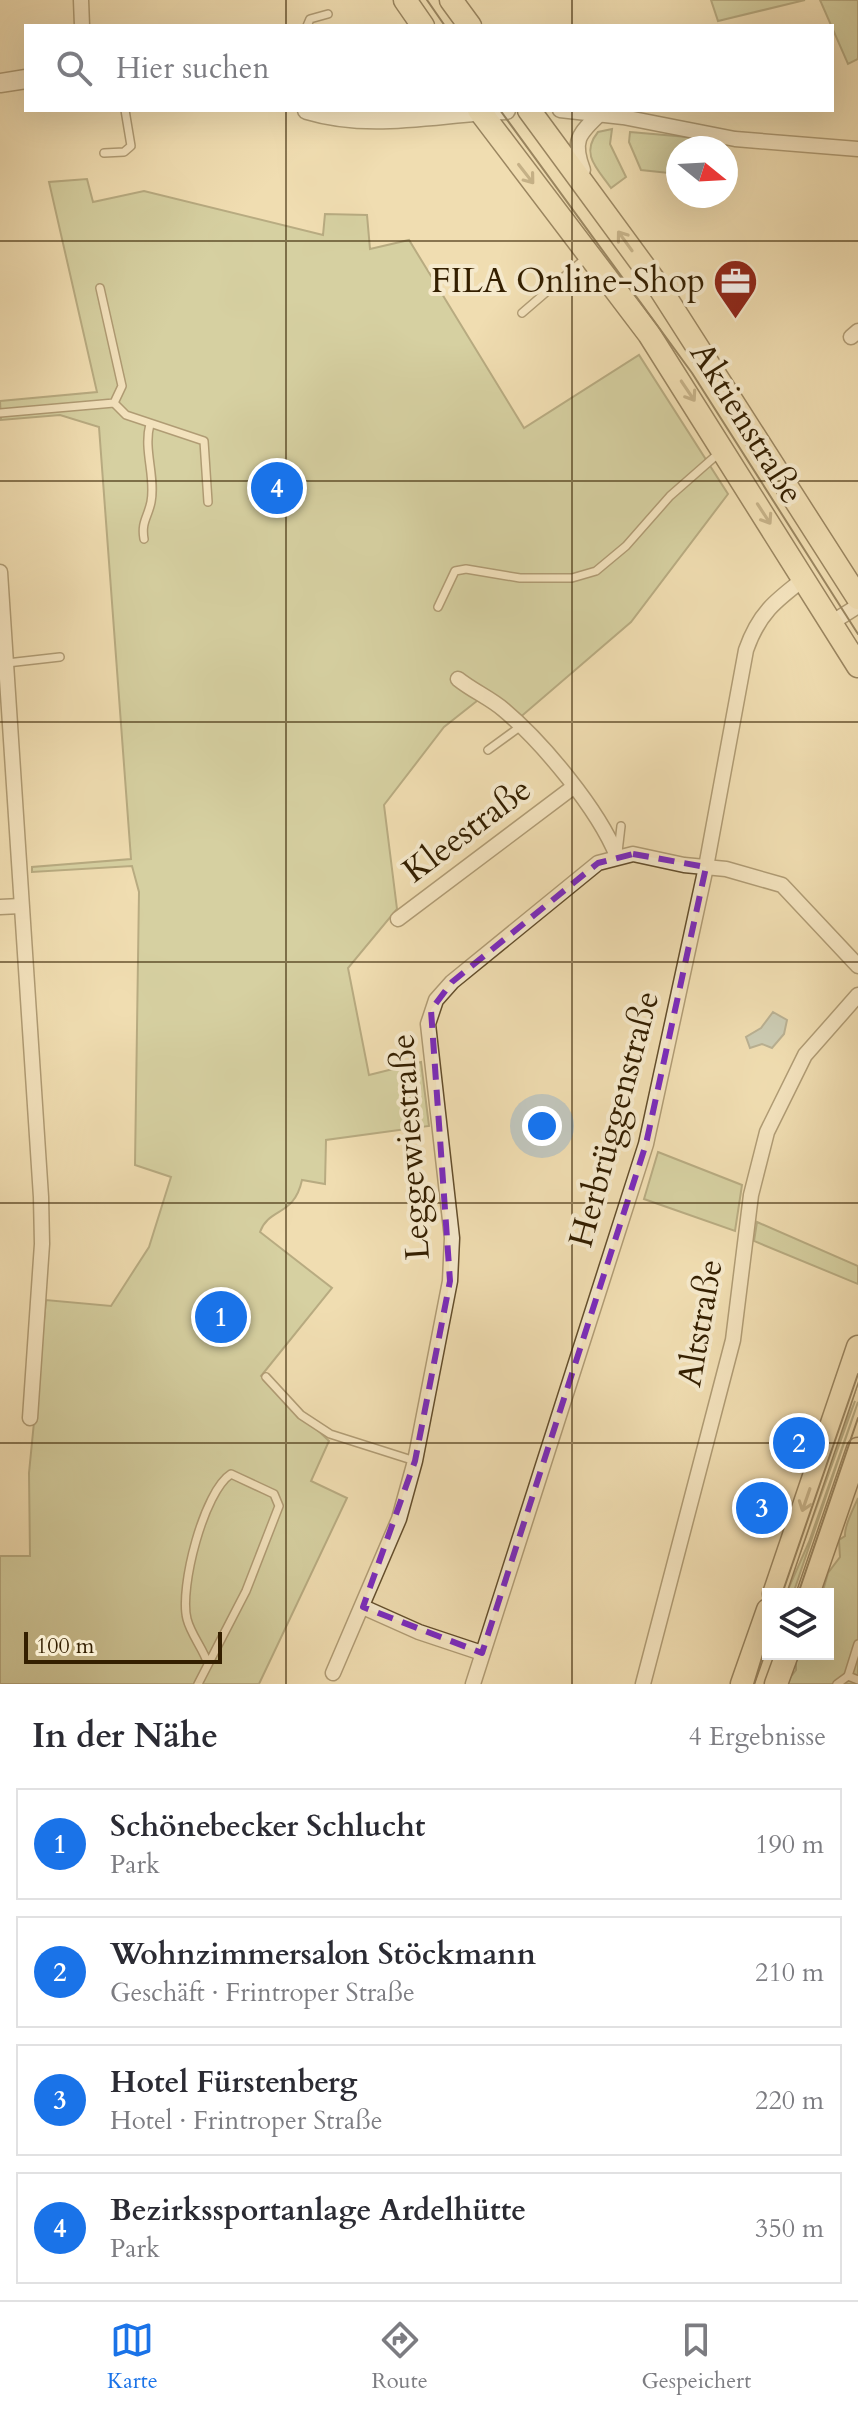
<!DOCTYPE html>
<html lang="de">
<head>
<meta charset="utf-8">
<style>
	:root { --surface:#fff; --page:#f2f2f3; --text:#2b2b33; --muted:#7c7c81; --line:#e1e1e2; --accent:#1a73e8 }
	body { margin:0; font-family:Cardo,serif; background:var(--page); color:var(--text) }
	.controls { position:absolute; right:24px; bottom:24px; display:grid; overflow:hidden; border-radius:0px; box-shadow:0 8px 32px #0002 }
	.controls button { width:72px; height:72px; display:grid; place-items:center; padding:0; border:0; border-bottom:2px solid var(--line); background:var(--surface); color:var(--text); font:40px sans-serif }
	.compass { position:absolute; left:666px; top:136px; width:72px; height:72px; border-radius:50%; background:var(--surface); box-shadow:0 8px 32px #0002; rotate:108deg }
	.scale { position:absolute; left:24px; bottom:20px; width:198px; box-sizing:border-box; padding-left:8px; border:4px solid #341f00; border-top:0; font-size:22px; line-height:28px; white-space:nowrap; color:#341f00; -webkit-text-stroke:6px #f5e9cc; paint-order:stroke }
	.you { position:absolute; left:542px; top:1126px; width:28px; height:28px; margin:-20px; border:6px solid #fff; border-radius:50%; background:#1a73e8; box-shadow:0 0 0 12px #1a73e833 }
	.badge { display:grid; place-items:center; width:52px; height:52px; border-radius:50%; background:var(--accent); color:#fff; font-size:26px; font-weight:700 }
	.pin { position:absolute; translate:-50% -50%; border:4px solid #fff; box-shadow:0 2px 8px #0006 }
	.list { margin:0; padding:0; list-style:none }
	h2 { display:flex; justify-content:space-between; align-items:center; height:104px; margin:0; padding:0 32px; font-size:34px }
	h2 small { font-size:26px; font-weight:400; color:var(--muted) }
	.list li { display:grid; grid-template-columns:52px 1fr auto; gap:24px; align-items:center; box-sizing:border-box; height:112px; margin:0 16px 16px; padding:0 16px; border:2px solid var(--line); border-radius:0px }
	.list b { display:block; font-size:30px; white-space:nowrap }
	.list p { margin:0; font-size:26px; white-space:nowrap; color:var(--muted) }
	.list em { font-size:26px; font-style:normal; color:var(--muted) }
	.icon { flex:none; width:44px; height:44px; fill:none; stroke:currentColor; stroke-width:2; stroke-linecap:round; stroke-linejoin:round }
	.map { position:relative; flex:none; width:858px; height:1684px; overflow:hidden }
	.search { position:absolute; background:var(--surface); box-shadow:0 8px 32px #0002; left:24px; right:24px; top:24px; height:88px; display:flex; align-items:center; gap:20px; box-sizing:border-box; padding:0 28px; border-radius:0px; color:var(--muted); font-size:30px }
	.sheet { height:616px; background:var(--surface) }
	nav { display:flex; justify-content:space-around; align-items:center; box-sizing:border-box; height:112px; border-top:2px solid var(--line); background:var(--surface); font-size:22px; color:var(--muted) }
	nav a { display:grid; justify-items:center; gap:4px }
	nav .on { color:var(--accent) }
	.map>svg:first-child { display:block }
	.green { fill:#b5c28f; stroke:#747048; stroke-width:2 }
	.water { fill:#a1b8b8; stroke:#757b6e; stroke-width:2 }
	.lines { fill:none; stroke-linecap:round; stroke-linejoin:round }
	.service-casing { stroke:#634e2c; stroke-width:10 }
	.minor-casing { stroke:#634e2c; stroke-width:17 }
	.tertiary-casing { stroke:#634e2c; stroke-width:21 }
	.primary-casing { stroke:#341f00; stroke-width:25 }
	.service { stroke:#f5e9cc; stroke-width:7 }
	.minor { stroke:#f5e9cc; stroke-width:14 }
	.tertiary { stroke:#f5e9cc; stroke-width:18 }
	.primary { stroke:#f0ddb1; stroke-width:22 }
	.tram { stroke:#341f00; stroke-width:2 }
	.oneway { stroke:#927e58 }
	.marked { fill:none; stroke:#7b2cbf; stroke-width:6; stroke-dasharray:16 10; stroke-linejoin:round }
	.grid { fill:none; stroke:#341f00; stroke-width:2; stroke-opacity:0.55 }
	.labels { text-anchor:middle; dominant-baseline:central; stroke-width:8; stroke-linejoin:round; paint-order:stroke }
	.poi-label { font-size:34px; fill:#341f00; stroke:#f5e9cc; text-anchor:end }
	.street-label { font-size:34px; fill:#341f00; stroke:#f5e9cc }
</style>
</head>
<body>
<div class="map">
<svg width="858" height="1684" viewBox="0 0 858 1684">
	<rect width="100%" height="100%" fill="#f0ddb1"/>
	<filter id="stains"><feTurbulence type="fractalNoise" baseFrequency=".0025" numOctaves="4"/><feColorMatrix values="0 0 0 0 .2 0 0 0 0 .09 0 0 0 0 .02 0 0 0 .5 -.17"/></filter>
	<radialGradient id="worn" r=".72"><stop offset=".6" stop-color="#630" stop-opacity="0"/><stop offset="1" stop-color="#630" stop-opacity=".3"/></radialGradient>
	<!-- green -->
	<g class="green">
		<polygon points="711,0 805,0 718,21"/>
		<polygon points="820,0 858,0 858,59 848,64"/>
		<path d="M612 129 610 144 626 177 611 188C597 168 580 154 598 132Z"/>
		<polygon points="630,132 699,138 704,148 678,148 678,174 641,170 629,142"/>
		<path d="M87 179 93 202 144 191 323 235 325 214 367 215 370 249 409 240 524 428 639 355 728 494 631 622 517 720 487 693 444 727 384 805 397 909 348 968 369 1075 421 1062 429 1126 326 1140 325 1184 302 1180C294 1217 269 1207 260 1232L332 1288 261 1376 329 1441 311 1481 347 1498 259 1684H0V1556H30L29 1473 46 1300 111 1306 149 1247 171 1177 135 1165 139 892 132 866 32 872V867L131 859 99 427 60 415 1 420 0 401 97 392 49 182Z"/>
		<polygon points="658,1152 742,1185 735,1231 644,1199"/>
		<polygon points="757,1222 858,1266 858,1284 754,1241"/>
		<polygon points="858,1382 853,1398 836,1450 855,1401 788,1586"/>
		<polygon points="858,1402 793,1594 786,1594 809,1542"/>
		<path d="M858 1498V1684H785L796 1670V1654H828V1594H822L828 1573 840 1557 839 1540 845 1536C844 1525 854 1508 858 1498Z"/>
	</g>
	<!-- water -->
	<polygon class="water" points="773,1012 787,1020 784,1034 772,1048 762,1044 750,1048 746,1037 761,1028"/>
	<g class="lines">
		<defs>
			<g id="service">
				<polyline points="307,26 310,19 328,14"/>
				<polyline points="104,153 124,152 131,146 125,110"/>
				<polyline points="522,313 587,257"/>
				<polyline points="114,403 126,415 204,441 208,502"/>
				<polyline points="0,413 114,403 122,386 100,288"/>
				<path d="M144 539C141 522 148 517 151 502 156 477 143 450 150 424"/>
				<polyline points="438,607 455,571 466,569 520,578 572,578 596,571 626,546 670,496 719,453"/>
				<polyline points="7,663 60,657"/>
				<polyline points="488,750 521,726"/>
				<polyline points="618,852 621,826"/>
				<polyline points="266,1377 301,1415 330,1434 415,1461"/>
				<polyline points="858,1644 848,1676 858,1680"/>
				<path d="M198 1684 246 1591 279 1506 274 1494 231 1474C204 1491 179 1588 187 1619 191 1635 203 1648 208 1664"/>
				<polyline points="837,1684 848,1676"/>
			</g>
			<g id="minor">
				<polyline points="81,0 82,26"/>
				<polyline points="560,110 623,117 735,139 858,149"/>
				<path d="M583 170C572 141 578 134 601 113"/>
				<polyline points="851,337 858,331"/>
				<polyline points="0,572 41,1197 42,1244 30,1418"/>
				<polyline points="831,623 858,606"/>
				<path d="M458 679C473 691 490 698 504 710 543 743 598 809 617 856"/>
				<polyline points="0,907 21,906"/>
				<polyline points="398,919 572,788"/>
				<polyline points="363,1607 419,1632 482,1653"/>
				<polyline points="333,1673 399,1519 415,1461 450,1281 452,1238 428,1024 436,1000 452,982 598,863 633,854 684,865 726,869 782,885 858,966"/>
				<path d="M473 1684 646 1144 706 867 746 650C759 613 775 601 805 578"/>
				<polyline points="643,1684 733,1340 751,1195 767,1132 805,1055 858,995"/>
			</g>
			<g id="tertiary">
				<polyline points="0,83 26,79"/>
				<path d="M307 110C372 130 440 112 506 110"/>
			</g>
			<g id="primary">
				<polyline points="405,0 423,26"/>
				<polyline points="451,0 470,26"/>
				<polyline points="479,110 649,334 858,666"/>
				<polyline points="529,110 659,287 858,598"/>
				<polyline points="774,1594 858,1347"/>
				<polyline points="808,1594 858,1449"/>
				<polyline points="742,1684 768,1610"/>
				<polyline points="776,1684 787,1654"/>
			</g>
		</defs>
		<!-- service casing -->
		<use href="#service" class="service-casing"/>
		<!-- minor casing -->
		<use href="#minor" class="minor-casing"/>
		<!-- tertiary casing -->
		<use href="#tertiary" class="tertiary-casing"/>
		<!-- primary casing -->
		<use href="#primary" class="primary-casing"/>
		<!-- service -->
		<use href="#service" class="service"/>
		<!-- minor -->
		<use href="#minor" class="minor"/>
		<!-- tertiary -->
		<use href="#tertiary" class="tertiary"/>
		<!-- primary -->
		<use href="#primary" class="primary"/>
		<!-- tram -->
		<g class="tram">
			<polyline points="427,0 445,26"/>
			<polyline points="500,110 692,373 858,634"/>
			<polyline points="782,1594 858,1374"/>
			<polyline points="798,1594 858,1418"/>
			<polyline points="754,1684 768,1638"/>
		</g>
	</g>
	<!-- one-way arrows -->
	<defs><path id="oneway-shaft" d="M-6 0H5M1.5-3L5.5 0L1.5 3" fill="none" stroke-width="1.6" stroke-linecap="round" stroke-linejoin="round" transform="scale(2)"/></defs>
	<g class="oneway">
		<use href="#oneway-shaft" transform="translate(526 174) rotate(52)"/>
		<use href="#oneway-shaft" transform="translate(625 241) rotate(-126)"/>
		<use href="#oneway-shaft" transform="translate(688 391) rotate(56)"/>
		<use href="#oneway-shaft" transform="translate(764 514) rotate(57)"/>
		<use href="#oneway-shaft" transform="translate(806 1500) rotate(109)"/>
	</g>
	<!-- marked area -->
	<path d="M0 0H858V1684H0ZM633 854 706 867 646 1144 482 1653 363 1607 415 1461 450 1281 431 1010 452 982 598 863Z" fill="#f0ddb1" fill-opacity=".55" fill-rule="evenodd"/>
	<path class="marked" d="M633 854 706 867 646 1144 482 1653 363 1607 415 1461 450 1281 431 1010 452 982 598 863Z"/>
	<!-- grid -->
	<path class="grid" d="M286 0V26M572 0V26M286 110V1684M572 110V1684M0 241H858M0 481H858M0 722H858M0 962H858M0 1203H858M0 1443H858"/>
	<!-- icons -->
	<defs>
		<symbol id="office-pin" viewBox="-11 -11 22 30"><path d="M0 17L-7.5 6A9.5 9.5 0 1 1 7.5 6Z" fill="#8f2418" stroke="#f5e9cc"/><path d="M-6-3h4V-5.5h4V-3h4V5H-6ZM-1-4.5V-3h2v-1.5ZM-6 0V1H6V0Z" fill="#fff"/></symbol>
	</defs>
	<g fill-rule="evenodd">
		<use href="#office-pin" x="710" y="256" width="51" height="69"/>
	</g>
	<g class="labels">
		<!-- poi labels -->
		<g class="poi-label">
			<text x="705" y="281">FILA Online-Shop</text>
		</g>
		<!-- street labels -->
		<g class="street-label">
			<text transform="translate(747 423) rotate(58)">Aktienstraße</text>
			<text transform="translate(467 830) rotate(-37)">Kleestraße</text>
			<text transform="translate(614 1119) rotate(-75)">Herbrüggenstraße</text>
			<text transform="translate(410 1147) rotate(-94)">Leggewiestraße</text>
			<text transform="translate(700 1323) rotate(-80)">Altstraße</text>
		</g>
	</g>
	<rect width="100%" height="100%" filter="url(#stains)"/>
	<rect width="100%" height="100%" fill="url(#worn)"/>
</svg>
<div class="controls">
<button><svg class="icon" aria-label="layers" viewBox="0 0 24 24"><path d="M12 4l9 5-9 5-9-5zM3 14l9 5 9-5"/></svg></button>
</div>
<svg class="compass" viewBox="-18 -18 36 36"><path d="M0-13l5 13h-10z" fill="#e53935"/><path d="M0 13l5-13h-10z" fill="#7c7c81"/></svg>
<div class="scale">100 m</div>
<div class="you"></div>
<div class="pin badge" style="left:221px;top:1317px">1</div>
<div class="pin badge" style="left:799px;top:1443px">2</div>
<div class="pin badge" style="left:762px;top:1508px">3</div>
<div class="pin badge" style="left:277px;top:488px">4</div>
<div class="search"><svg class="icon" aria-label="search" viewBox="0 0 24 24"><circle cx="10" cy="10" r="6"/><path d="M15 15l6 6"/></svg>Hier suchen</div>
</div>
<section class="sheet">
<h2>In der Nähe<small>4 Ergebnisse</small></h2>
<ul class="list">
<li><span class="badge">1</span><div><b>Schönebecker Schlucht</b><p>Park</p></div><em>190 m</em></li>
<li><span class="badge">2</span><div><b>Wohnzimmersalon Stöckmann</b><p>Geschäft · Frintroper Straße</p></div><em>210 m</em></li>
<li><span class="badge">3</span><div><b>Hotel Fürstenberg</b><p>Hotel · Frintroper Straße</p></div><em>220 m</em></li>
<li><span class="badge">4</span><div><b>Bezirkssportanlage Ardelhütte</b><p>Park</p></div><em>350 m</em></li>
</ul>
</section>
<nav>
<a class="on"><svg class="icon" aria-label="map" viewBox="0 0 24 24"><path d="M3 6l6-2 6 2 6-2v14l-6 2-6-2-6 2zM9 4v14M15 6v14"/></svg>Karte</a>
<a><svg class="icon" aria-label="directions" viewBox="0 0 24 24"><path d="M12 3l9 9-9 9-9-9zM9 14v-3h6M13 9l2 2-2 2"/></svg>Route</a>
<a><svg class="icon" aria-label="saved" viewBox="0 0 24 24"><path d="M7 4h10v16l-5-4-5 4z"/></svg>Gespeichert</a>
</nav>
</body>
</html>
